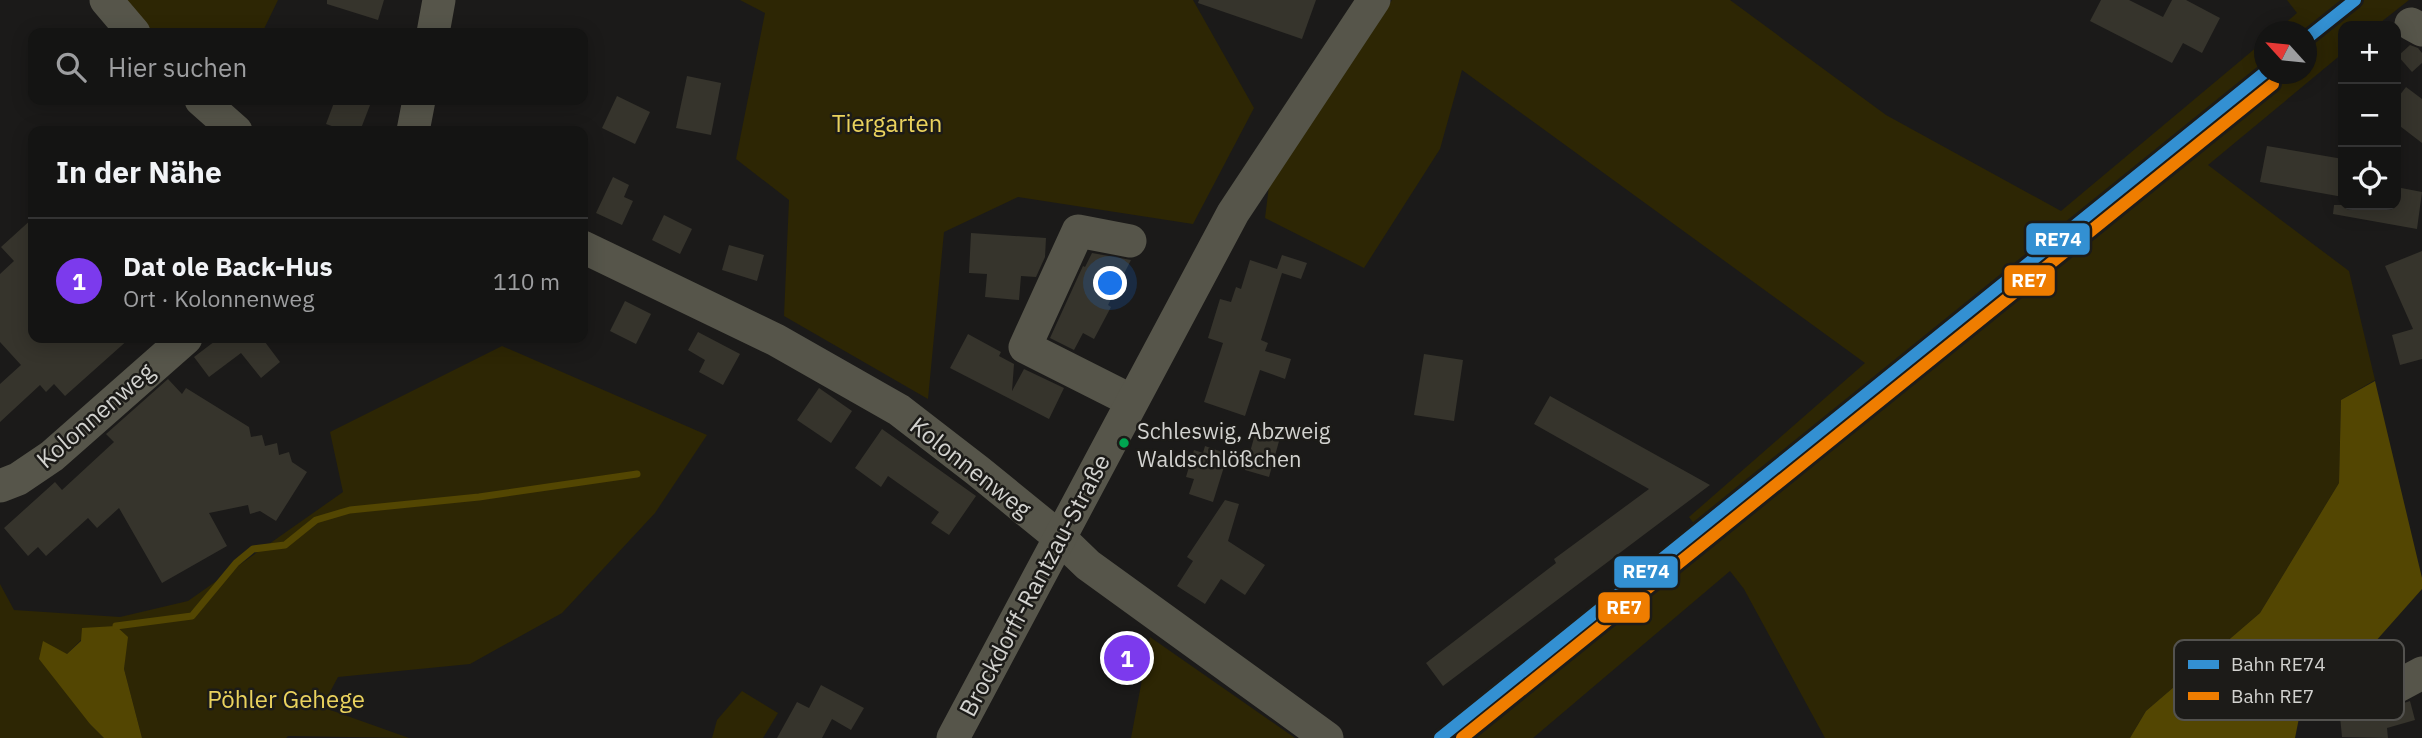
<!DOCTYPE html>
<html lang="de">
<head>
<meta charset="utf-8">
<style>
	:root { --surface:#141413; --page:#1d1d1c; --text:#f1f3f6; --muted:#9d9ea0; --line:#333; --accent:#7c3aed }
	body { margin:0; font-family:"IBM Plex Sans",sans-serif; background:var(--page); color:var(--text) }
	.controls { position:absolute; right:21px; top:21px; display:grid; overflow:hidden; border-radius:14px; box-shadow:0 4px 18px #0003 }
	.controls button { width:63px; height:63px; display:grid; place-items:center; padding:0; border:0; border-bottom:2px solid var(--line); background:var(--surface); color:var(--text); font:35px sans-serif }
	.compass { position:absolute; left:2254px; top:21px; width:63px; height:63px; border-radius:50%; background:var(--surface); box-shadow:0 4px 18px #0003; rotate:297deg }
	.you { position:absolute; left:1111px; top:284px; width:24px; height:24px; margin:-18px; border:5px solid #fff; border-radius:50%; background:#1a73e8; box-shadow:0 0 0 10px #1a73e833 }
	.badge { display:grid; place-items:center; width:46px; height:46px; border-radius:50%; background:var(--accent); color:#fff; font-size:23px; font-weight:700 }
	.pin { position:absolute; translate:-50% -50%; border:4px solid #fff; box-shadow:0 2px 7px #0006 }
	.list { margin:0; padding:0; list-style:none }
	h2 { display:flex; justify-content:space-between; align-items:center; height:91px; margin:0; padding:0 28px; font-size:30px }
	h2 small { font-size:23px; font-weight:400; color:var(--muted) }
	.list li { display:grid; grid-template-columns:46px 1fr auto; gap:21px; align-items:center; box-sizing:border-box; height:126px; padding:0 28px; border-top:2px solid var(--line) }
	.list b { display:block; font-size:26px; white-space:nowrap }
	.list p { margin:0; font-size:23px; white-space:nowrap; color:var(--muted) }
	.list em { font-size:23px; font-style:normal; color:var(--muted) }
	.icon { flex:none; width:38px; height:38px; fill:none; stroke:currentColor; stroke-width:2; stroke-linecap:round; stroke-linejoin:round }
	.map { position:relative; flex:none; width:2422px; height:738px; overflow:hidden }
	.search { position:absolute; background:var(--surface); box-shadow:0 4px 18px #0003; left:28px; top:28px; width:560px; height:77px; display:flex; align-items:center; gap:18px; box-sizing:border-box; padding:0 24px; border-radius:14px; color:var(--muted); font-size:26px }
	.panel { position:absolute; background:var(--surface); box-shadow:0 4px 18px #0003; left:28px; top:126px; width:560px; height:217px; border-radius:14px }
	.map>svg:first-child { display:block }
	.green { fill:#2d2604 }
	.water { fill:#534602 }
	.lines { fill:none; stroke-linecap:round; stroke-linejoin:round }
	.stream { stroke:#534602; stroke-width:7 }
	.building { fill:#36342c }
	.minor { stroke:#56554a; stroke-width:33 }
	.rail-1-casing { stroke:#1c1b18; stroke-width:18 }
	.rail-2-casing { stroke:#1c1b18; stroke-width:18 }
	.rail-1 { stroke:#3390d2; stroke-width:12 }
	.rail-2 { stroke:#ef7d00; stroke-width:12 }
	.bus-dot { fill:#00a651; stroke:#1c1b18; stroke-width:2.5 }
	.labels { text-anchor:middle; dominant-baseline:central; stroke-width:5; stroke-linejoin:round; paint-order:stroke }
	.bus-label { font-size:22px; fill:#d2d2cf; stroke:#1c1b18; text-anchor:start }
	.park-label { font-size:24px; fill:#ead25d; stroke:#1c1b18 }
	.street-label { font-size:24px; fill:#d2d2cf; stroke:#1c1b18 }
	.key { fill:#1c1b18; stroke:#53524f; stroke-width:2 }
	.key-label { font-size:19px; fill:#d2d2cf }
	.line-badge { stroke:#1c1b18; stroke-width:2.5 }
	.badge-label { font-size:19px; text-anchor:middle; font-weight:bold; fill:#fff }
</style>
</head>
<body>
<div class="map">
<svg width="2422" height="738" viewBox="0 0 2422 738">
	<rect width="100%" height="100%" fill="#1b1a19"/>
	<!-- green -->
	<g class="green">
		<polygon points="120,0 278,0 262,33 153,33"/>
		<polygon points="740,0 1193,0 1254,108 1193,224 1018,197 944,232 928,399 784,316 789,200 736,159 765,13"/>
		<polygon points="1392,0 1730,0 1886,115 2061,211 2264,41 2264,74 2306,74 2306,32 2276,31 2297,13 2287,0 2409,0 2376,26 2343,26 2343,53 2208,165 2349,271 2375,380 2341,400 2339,483 2260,613 2146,711 2130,738 1825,738 1744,589 1730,571 1533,738 1474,738 1711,547 1689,517 1865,363 1462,70 1440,149 1364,268 1265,218 1269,186"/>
		<polygon points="502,346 707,435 655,513 562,613 470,664 338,677 322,707 409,738 288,736 286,738 142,738 124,669 127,637 81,640 67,654 90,724 104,738 0,738 0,584 14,610 120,617 188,601 343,492 330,432"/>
		<polygon points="1150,637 1295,738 1131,738"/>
		<polygon points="742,691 778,713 763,738 712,738 717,720"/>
	</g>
	<!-- water -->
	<g class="water">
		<polygon points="2375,381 2422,578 2422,589 2367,651 2303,698 2295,738 2130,738 2146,711 2260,613 2339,483 2341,400"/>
		<polygon points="116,626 128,637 124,669 142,738 104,738 90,724 39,659 43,641 67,654 81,641 82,628"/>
	</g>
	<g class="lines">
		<!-- stream -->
		<polyline class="stream" points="116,626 192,616 236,563 253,549 285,545 316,520 350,510 479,497 637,474"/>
	</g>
	<!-- building -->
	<g class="building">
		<polygon points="327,0 384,0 378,20 327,4"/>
		<polygon points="1199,0 1316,0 1302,39 1198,3"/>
		<polygon points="2101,0 2129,0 2163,17 2172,0 2186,0 2220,18 2202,53 2183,43 2172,63 2090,21"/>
		<polygon points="2410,45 2418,48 2422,53 2422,63 2412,72 2398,56"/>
		<polygon points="687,76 721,83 711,135 676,128"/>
		<polygon points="2406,87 2422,99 2422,143 2396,123 2396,100"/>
		<polygon points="617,96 650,112 635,144 602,128"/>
		<polygon points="335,100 372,100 360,131 346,131 326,124"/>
		<polygon points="2267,146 2343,159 2343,197 2260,182"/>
		<polygon points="613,177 629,185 624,197 633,201 622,225 596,213"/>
		<polygon points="2396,187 2422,192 2417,229 2333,214 2334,205 2396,205"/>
		<polygon points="664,215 692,229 680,254 652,240"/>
		<polygon points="33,218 33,338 130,338 65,396 54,384 46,392 40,385 0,422 0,384 21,365 0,342 0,274 14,261 1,247"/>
		<polygon points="971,233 1046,238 1045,257 1036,277 1021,276 1019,300 985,297 987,274 969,273"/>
		<polygon points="729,245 764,255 757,281 722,270"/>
		<polygon points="2422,251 2422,359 2400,365 2392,335 2413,329 2385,266"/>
		<polygon points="1092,253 1131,260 1108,305 1111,307 1094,339 1083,333 1074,350 1050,338 1083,266 1085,267"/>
		<polygon points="1282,255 1307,263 1301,279 1282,273 1261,340 1268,343 1265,351 1291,359 1285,379 1260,370 1245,416 1204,402 1223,343 1208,338 1220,299 1231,302 1236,287 1241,289 1250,260 1277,269"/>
		<polygon points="625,301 651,314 636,344 610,331"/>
		<polygon points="698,332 740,354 723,385 699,372 705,360 688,350"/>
		<polygon points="968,334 1001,352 999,356 1014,364 1012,391 1024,369 1064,388 1049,419 950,368"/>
		<polygon points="219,338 262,338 280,362 261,378 241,353 209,377 194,357"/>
		<polygon points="1424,354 1463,360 1454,421 1414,415"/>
		<polygon points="168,379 182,394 186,388 249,427 251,437 262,435 265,446 277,443 279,455 289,452 292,462 307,472 276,521 260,511 250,514 248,505 209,513 227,546 162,583 119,508 97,528 88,518 46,556 38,547 28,556 4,528 55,482 62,490 114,442 106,434"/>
		<polygon points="819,388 852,411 831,443 797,420"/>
		<polygon points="1550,396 1710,485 1443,686 1426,663 1556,563 1554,559 1649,489 1534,424"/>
		<polygon points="1257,427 1281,434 1269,477 1245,470"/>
		<polygon points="882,429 976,496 949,535 931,523 939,512 888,476 881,487 855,468"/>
		<polygon points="1205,446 1228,454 1213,502 1189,494 1194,479 1186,477 1194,450 1203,453"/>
		<polygon points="1225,500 1239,504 1228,541 1265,565 1245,595 1221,579 1205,604 1177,586 1193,561 1187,557"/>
		<polygon points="1134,645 1137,668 1120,670 1117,647"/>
		<polygon points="821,685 864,708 851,730 832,719 822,738 777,738 797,702 809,708"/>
		<polygon points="2381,698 2387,704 2395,706 2410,701 2415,720 2387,728 2388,738 2342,737 2339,706 2350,705 2350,701"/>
	</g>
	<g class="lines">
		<!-- minor -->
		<g class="minor">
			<polyline points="106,0 134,33"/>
			<polyline points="2411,24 2422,30"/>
			<polyline points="433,33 439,0"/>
			<polyline points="201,100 236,131"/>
			<polyline points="413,131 419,100"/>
			<polyline points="1130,241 1078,231 1025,347 1132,401"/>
			<polyline points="583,247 776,340 899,410 978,471 1059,537 1088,565 1327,738"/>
			<polyline points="0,486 18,479 52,456 186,338"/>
			<polyline points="2396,687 2422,673"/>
			<polyline points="953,738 1233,213 1374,0"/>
		</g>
		<defs>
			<g id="rail-1">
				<polyline points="2306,39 2355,0"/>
				<polyline points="1440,738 2264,73"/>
			</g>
			<polyline id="rail-2" points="1462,738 2273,84"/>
		</defs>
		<!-- rail-1 casing -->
		<use href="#rail-1" class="rail-1-casing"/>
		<!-- rail-2 casing -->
		<use href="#rail-2" class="rail-2-casing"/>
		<!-- rail-1 -->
		<use href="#rail-1" class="rail-1"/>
		<!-- rail-2 -->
		<use href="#rail-2" class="rail-2"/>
	</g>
	<!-- markers -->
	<circle class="bus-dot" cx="1124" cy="443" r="6"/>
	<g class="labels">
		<!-- bus labels -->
		<g class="bus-label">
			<text x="1137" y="430">Schleswig, Abzweig<tspan x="1137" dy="28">Waldschlößchen</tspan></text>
		</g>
		<!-- park labels -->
		<g class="park-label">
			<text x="887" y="123">Tiergarten</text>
			<text x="286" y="699">Pöhler Gehege</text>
		</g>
		<!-- street labels -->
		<g class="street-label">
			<text transform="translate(95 415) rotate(-41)">Kolonnenweg</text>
			<text transform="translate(971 467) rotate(38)">Kolonnenweg</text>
			<text transform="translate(1034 585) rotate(-62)">Brockdorff-Rantzau-Straße</text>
		</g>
	</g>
	<!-- legend -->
	<rect x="2174" y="640" width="230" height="80" rx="10" class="key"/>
	<rect x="2188" y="660" width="31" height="9" fill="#3390d2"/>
	<rect x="2188" y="692" width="31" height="8" fill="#ef7d00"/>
	<g class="key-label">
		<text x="2231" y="671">Bahn RE74</text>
		<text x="2231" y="703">Bahn RE7</text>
	</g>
	<g class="line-badge">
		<rect x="2025" y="222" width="66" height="34" rx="7" fill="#3390d2"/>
		<rect x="2003" y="264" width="53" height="33" rx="7" fill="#ef7d00"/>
		<rect x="1613" y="555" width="66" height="34" rx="7" fill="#3390d2"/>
		<rect x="1597" y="591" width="54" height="33" rx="7" fill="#ef7d00"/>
	</g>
	<g class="badge-label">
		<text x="2058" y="246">RE74</text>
		<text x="2029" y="287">RE7</text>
		<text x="1646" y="578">RE74</text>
		<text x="1624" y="614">RE7</text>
	</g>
</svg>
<div class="controls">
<button>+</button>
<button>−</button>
<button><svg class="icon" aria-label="locate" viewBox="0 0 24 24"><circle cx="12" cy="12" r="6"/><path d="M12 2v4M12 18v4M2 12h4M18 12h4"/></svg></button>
</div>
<svg class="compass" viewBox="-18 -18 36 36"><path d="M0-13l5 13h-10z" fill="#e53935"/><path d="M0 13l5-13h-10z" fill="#9d9ea0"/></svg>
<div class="you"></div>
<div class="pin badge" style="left:1127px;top:658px">1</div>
<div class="search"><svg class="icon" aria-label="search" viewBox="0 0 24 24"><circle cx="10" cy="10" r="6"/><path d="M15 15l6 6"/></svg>Hier suchen</div>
<section class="panel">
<h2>In der Nähe<small></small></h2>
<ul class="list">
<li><span class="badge">1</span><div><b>Dat ole Back-Hus</b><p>Ort · Kolonnenweg</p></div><em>110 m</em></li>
</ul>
</section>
</div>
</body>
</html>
